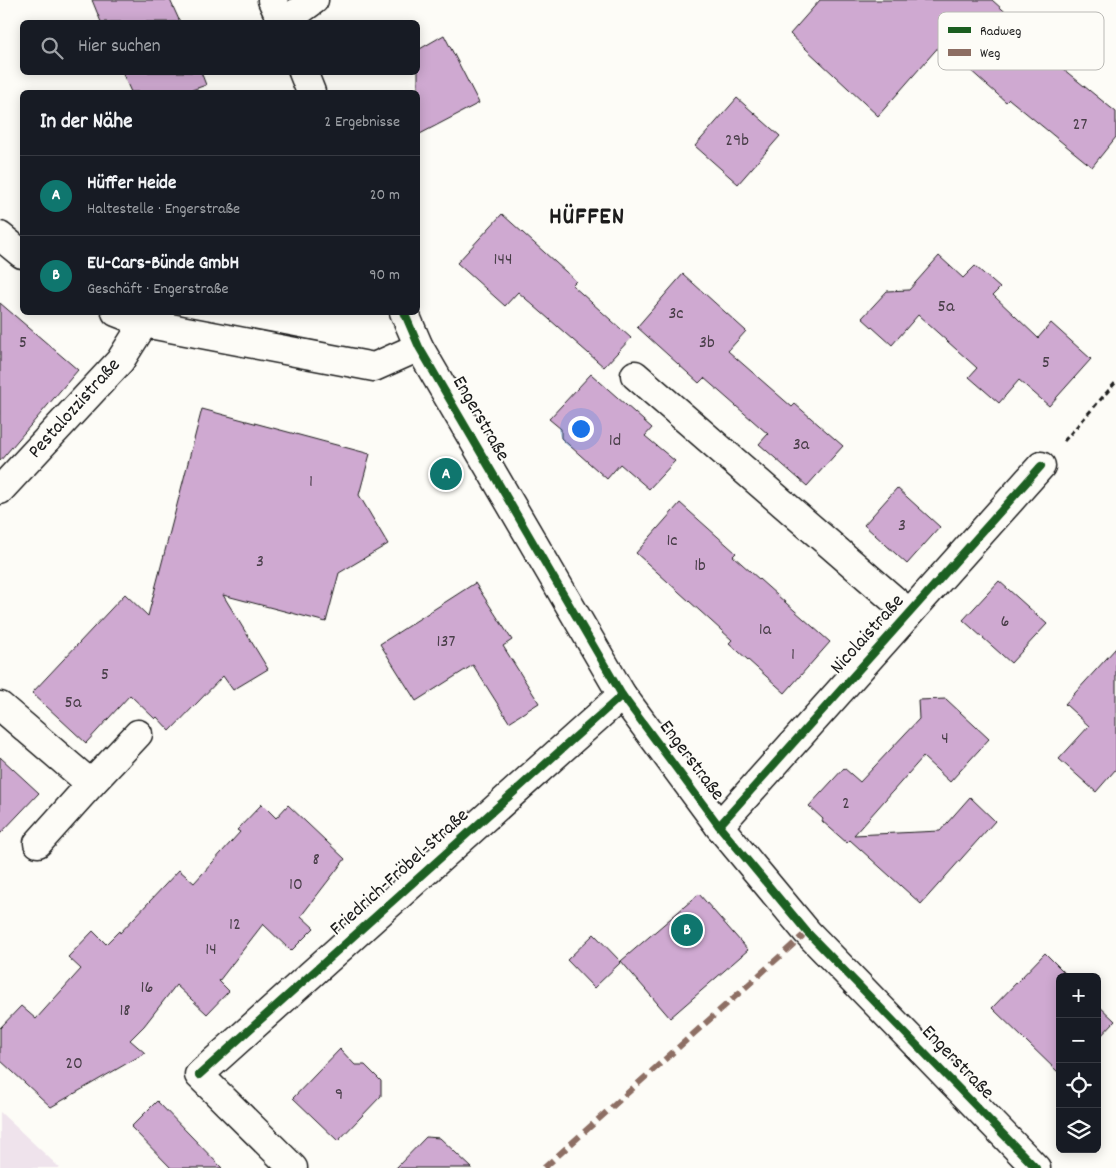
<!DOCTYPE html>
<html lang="de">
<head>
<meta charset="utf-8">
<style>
	:root { --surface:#171b24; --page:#20242c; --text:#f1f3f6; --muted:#9ea1a6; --line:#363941; --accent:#0f766e }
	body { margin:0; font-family:Dekko,sans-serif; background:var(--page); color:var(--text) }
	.controls { position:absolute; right:15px; bottom:15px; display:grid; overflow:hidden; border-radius:8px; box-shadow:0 2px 12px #0003 }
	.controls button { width:45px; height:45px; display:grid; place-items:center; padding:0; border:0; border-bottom:1px solid var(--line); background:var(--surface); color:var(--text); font:25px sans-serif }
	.you { position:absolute; left:580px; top:428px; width:18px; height:18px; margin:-12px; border:4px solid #fff; border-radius:50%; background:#1a73e8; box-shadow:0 0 0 8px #1a73e833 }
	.badge { display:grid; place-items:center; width:32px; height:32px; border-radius:50%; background:var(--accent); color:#fff; font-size:16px; font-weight:700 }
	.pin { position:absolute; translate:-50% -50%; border:2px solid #fff; box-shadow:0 1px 5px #0006 }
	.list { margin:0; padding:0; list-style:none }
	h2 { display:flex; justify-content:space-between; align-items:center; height:65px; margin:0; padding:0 20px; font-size:21px }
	h2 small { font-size:16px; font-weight:400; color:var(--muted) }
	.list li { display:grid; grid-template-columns:32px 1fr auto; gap:15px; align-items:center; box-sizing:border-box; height:80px; padding:0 20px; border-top:1px solid var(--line) }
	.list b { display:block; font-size:19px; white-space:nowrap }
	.list p { margin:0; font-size:16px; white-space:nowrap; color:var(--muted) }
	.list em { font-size:16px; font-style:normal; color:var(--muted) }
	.icon { flex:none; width:28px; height:28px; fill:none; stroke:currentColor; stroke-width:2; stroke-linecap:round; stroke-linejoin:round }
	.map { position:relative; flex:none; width:1116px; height:1168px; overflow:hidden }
	.search { position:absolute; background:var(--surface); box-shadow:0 2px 12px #0003; left:20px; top:20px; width:400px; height:55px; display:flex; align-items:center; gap:12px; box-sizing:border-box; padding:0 18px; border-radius:8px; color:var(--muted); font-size:19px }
	.panel { position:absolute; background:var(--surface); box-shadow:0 2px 12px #0003; left:20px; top:90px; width:400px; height:225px; border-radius:8px }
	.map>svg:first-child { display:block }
	.built { fill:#efe3ec }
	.building { fill:#cfa9d1; stroke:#1c1c1c }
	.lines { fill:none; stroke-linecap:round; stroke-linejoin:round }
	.minor-casing { stroke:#1c1c1c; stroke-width:31 }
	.major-casing { stroke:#1c1c1c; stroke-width:31 }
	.path { stroke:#1c1c1c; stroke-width:3; stroke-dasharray:5 4; stroke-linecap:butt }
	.minor { stroke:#fdfcf7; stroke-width:28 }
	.major { stroke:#fdfcf7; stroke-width:28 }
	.quiet { stroke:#8d6e63; stroke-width:6; stroke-dasharray:12 6; stroke-linecap:butt }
	.cycleway-casing { stroke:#fdfcf7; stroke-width:11 }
	.cycleway { stroke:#1b5e20; stroke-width:8 }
	.labels { text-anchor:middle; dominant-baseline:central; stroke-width:4; stroke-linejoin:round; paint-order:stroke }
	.number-label { font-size:18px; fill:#493f49 }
	.street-label { font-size:20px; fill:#1c1c1c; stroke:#fdfcf7 }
	.district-label { font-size:25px; font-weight:bold; letter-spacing:1px; fill:#1c1c1c; stroke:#fdfcf7 }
	.key { fill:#fdfcf7; stroke:#bab9b5; stroke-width:1 }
	.key-label { font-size:14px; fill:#1c1c1c }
</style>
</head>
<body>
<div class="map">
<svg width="1116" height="1168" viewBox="0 0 1116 1168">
	<rect width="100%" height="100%" fill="#fdfcf7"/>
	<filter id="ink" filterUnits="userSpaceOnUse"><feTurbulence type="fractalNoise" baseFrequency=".02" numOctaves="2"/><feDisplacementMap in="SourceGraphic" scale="10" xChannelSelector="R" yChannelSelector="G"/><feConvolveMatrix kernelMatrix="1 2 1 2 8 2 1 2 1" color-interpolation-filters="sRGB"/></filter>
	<g filter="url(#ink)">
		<!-- built -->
		<polygon class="built" points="0,1112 60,1168 0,1168"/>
		<!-- building -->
		<g class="building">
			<polygon points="92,0 170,0 180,22 101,22"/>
			<polygon points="820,0 992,0 1051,53 1047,56 1116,112 1116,137 1092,167 1009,99 1006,102 941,44 878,116 790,34"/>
			<polygon points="444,35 479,103 418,135 418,50"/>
			<polygon points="122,72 201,72 206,85 186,92 131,92"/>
			<polygon points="737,98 780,136 738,184 695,146"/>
			<polygon points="502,214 576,281 572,285 631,338 604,367 518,292 505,306 457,263"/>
			<polygon points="939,256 963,278 975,266 1000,288 993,295 1038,338 1051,323 1091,359 1049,406 1019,380 999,403 969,377 977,368 918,315 892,345 862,318 887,291 909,290"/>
			<polygon points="683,274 746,331 728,351 792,407 795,404 843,446 807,486 759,444 768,434 704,378 699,383 637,327"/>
			<polygon points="0,303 78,370 0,461"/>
			<polygon points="591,374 652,428 645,436 675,461 649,489 620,464 607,479 561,438 561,429 549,419"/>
			<polygon points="202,409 370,454 359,495 388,544 339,573 326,622 223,595 268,669 233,690 223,676 170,731 157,717 155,719 130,695 86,743 32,693 125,594 148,616"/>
			<polygon points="897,488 940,527 907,564 864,525"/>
			<polygon points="680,503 736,553 733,556 830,642 785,693 729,643 732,640 636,553"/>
			<polygon points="999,581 1047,624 1011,663 963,620"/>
			<polygon points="475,583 512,640 503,646 539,703 509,722 473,665 416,701 380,644"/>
			<polygon points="1116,648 1116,769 1096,792 1059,759 1089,726 1065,704"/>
			<polygon points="946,699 989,739 950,782 923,757 854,835 940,831 970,797 995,821 921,904 850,840 847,843 822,821 823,819 809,806 844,768 860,782 919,719 918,700"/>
			<polygon points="0,757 39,793 0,834"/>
			<polygon points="262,804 276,818 288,805 345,859 301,916 314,928 291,951 263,924 219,981 229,991 207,1014 176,985 144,1026 130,1040 145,1053 51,1107 0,1060 0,1028 21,1006 36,1019 81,969 68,957 93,931 106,944 119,931 120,933 179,870 194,883 240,832 237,830"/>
			<polygon points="699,894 748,950 670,1018 621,961"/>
			<polygon points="594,934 621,962 594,988 567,960"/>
			<polygon points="1045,953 1069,977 1060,977 1060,1074 992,1008"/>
			<polygon points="1097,1004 1115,1021 1097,1040"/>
			<polygon points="340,1049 355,1065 365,1065 381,1081 381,1096 338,1141 293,1098"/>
			<polygon points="157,1101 222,1168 171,1168 131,1127"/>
			<polygon points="426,1137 440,1138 472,1168 396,1168"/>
		</g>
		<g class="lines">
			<defs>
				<g id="minor">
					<polyline points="284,22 314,0"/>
					<polyline points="0,236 22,254"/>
					<polyline points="116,312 144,323 374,367 419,347"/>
					<polyline points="635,375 909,613"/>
					<polyline points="0,490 120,361 144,323"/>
					<polyline points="0,706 91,784"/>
					<polyline points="719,826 1041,466"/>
					<polyline points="38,843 91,784 138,734"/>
					<polyline points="293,1168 199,1075 622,695"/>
				</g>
				<g id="major">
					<polyline points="272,0 282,22"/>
					<polyline points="303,72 311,92"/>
					<polyline points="404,312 419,347 622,695 719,826 807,932 1036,1168"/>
				</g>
			</defs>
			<!-- minor casing -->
			<use href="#minor" class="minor-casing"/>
			<!-- major casing -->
			<use href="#major" class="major-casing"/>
			<!-- path -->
			<polyline class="path" points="1064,441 1116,382"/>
			<!-- minor -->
			<use href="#minor" class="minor"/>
			<!-- major -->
			<use href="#major" class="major"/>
			<!-- quiet -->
			<polyline class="quiet" points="544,1168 807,932"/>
			<defs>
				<g id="cycleway">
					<polyline points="404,312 419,347 622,695 719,826 807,932 1036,1168"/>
					<polyline points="719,826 1041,466"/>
					<polyline points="199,1075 622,695"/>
				</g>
			</defs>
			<!-- cycleway casing -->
			<use href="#cycleway" class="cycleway-casing"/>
			<!-- cycleway -->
			<use href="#cycleway" class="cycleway"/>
		</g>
	</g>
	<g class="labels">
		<!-- number labels -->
		<g class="number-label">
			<text x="1080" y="125">27</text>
			<text x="737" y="141">29b</text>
			<text x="503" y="260">144</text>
			<text x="946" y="307">5a</text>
			<text x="676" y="314">3c</text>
			<text x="23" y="343">5</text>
			<text x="707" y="343">3b</text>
			<text x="1046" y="363">5</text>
			<text x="615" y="441">1d</text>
			<text x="801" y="445">3a</text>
			<text x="311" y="482">1</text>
			<text x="902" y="526">3</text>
			<text x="672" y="541">1c</text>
			<text x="260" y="562">3</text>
			<text x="700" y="566">1b</text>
			<text x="1005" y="622">6</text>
			<text x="765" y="630">1a</text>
			<text x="446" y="642">137</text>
			<text x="793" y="655">1</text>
			<text x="105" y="675">5</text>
			<text x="73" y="703">5a</text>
			<text x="945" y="739">4</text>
			<text x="846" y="804">2</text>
			<text x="316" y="860">8</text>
			<text x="296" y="885">10</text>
			<text x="235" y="925">12</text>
			<text x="211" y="950">14</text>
			<text x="147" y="988">16</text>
			<text x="125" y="1011">18</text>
			<text x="74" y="1064">20</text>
			<text x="339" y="1095">9</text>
		</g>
		<!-- street labels -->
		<g class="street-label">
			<text transform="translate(75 409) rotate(-48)">Pestalozzistraße</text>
			<text transform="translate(480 419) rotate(60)">Engerstraße</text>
			<text transform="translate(868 635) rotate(-48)">Nicolaistraße</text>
			<text transform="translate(691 761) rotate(53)">Engerstraße</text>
			<text transform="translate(400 873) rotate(-42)">Friedrich-Fröbel-Straße</text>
			<text transform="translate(957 1063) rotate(46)">Engerstraße</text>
		</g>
		<!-- district labels -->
		<g class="district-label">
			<text x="587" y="218">HÜFFEN</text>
		</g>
	</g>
	<!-- legend -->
	<rect x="938" y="12" width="166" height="58" rx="8" class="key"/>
	<rect x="948" y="27" width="23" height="6" fill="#1b5e20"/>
	<rect x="948" y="49" width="23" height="7" fill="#8d6e63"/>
	<g class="key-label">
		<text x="980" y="35">Radweg</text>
		<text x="980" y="57">Weg</text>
	</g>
</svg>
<div class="controls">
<button>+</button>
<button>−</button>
<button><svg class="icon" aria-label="locate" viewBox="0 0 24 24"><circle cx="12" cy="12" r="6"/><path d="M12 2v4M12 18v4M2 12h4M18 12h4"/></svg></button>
<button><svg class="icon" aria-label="layers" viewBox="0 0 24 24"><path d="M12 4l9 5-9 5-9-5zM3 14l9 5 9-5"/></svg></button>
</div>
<div class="you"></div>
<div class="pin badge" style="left:446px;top:474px">A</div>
<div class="pin badge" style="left:687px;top:930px">B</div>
<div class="search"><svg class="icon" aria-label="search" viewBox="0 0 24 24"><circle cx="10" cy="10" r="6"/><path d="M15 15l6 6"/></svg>Hier suchen</div>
<section class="panel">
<h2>In der Nähe<small>2 Ergebnisse</small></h2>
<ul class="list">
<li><span class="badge">A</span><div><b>Hüffer Heide</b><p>Haltestelle · Engerstraße</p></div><em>20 m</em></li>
<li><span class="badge">B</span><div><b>EU-Cars-Bünde GmbH</b><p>Geschäft · Engerstraße</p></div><em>90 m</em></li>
</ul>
</section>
</div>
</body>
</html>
